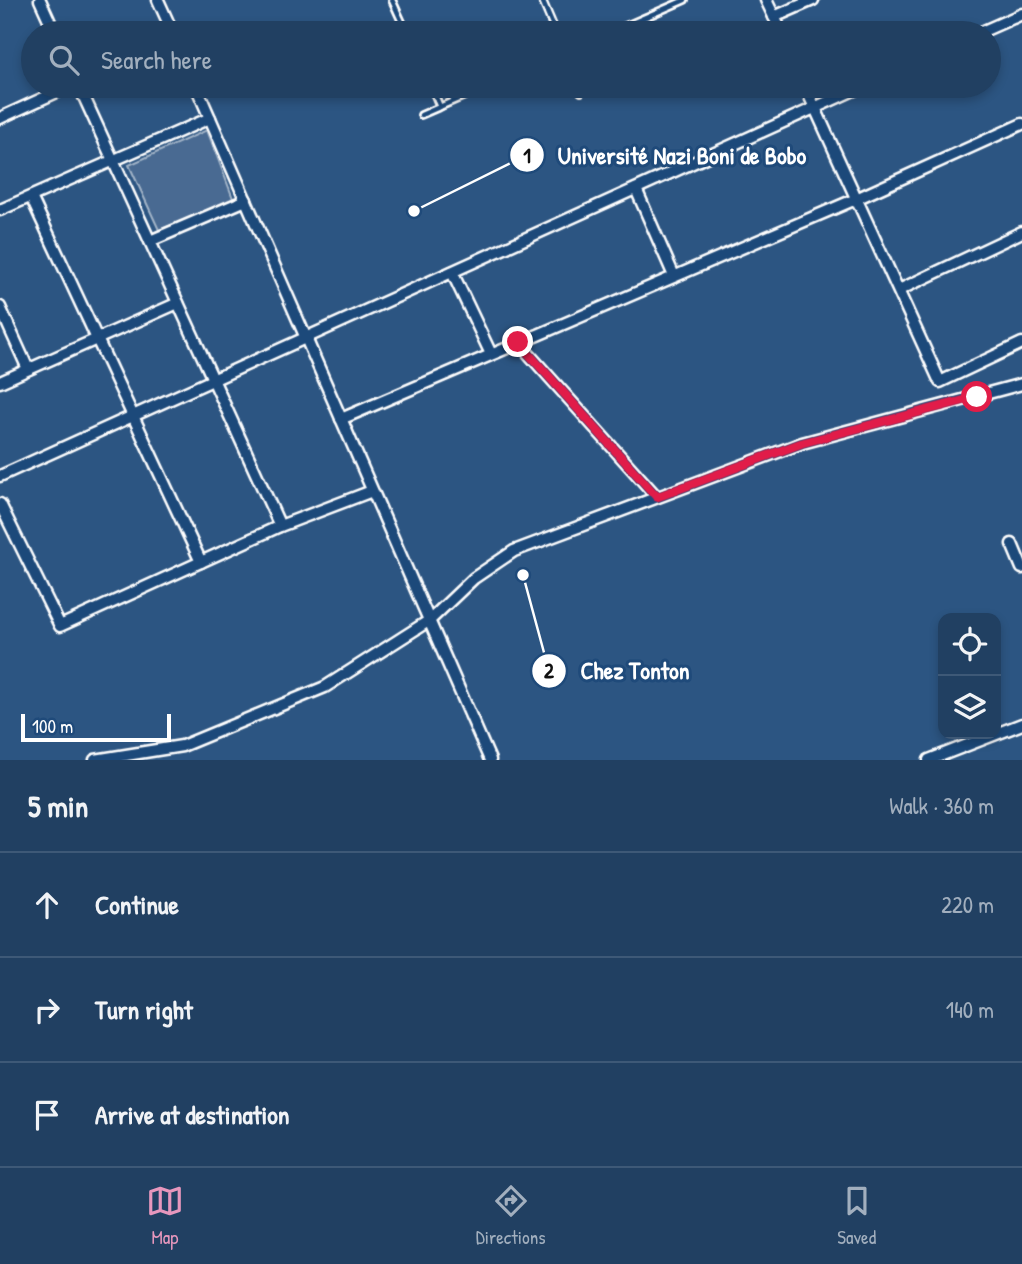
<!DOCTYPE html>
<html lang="en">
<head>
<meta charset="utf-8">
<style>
	:root { --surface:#214062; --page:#2d4b6b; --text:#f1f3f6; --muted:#a2afbe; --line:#3e5977; --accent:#e797bd }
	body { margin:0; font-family:"Patrick Hand",sans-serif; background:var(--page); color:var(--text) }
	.controls { position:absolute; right:21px; bottom:21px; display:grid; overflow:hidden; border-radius:14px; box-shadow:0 4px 10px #0003 }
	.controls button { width:63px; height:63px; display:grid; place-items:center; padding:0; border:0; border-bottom:2px solid var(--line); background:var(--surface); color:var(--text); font:35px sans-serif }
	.scale { position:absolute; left:21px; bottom:18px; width:150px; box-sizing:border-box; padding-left:7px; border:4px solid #fff; border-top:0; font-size:19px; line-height:24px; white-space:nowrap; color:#fff; -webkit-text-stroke:5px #1f4a7a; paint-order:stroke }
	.stop { position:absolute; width:21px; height:21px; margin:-16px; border:5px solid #e11d48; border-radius:50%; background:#fff }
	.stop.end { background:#e11d48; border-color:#fff; box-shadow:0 2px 7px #0008 }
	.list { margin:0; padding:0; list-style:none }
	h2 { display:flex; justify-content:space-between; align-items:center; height:91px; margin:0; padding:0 28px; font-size:30px }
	h2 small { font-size:23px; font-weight:400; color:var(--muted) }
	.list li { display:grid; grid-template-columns:46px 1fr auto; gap:21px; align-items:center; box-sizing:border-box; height:105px; padding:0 28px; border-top:2px solid var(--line) }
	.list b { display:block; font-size:26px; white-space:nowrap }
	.list em { font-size:23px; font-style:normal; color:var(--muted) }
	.icon { flex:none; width:38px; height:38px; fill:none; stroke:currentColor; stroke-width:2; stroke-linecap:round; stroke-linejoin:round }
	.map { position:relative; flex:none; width:1022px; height:760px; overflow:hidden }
	.search { position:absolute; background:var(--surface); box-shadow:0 4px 10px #0003; left:21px; right:21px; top:21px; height:77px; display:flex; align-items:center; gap:18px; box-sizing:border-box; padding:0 24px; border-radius:38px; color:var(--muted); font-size:26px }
	.sheet { height:406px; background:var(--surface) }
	nav { display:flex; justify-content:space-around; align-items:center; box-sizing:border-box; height:98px; border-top:2px solid var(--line); background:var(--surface); font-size:19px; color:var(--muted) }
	nav a { display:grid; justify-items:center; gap:4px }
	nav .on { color:var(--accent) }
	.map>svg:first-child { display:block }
	.green { fill:#486b92; stroke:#a4b5c8; stroke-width:2 }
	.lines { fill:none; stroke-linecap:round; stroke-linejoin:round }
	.service-casing { stroke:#fff; stroke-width:10 }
	.minor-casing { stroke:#fff; stroke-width:15 }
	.service { stroke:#1f4a7a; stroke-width:4.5 }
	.minor { stroke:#1f4a7a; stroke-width:10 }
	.route { stroke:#e11d48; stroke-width:9 }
	.leader { fill:none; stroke:#fff; stroke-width:2.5 }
	.callout-dot { fill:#fff; stroke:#1f4a7a; stroke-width:2.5 }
	.mark-label { font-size:21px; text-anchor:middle; font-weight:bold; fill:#111 }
	.callout-label { font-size:24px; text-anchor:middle; font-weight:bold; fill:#fff; stroke:#1f4a7a; stroke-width:6; stroke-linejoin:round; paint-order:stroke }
</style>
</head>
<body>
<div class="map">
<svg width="1022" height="760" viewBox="0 0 1022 760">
	<rect width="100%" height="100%" fill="#2c5582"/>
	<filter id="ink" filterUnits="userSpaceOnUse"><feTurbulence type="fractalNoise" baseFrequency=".0143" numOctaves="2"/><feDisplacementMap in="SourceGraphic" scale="14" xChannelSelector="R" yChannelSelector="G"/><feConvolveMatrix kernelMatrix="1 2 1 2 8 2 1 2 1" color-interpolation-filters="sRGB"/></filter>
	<g filter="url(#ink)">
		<!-- green -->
		<polygon class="green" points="207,130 234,201 159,230 129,165"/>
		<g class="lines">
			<defs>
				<g id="service">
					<polyline points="392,0 407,33"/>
					<polyline points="542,0 556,33"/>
					<polyline points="609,33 685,0"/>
					<polyline points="431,86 440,107"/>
					<polyline points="578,86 581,92"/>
					<polyline points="421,115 488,86"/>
				</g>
				<g id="minor">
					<polyline points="40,0 55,33"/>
					<polyline points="158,0 173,33"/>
					<polyline points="766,0 782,33"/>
					<polyline points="774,17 813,0"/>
					<polyline points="979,33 1022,14"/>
					<polyline points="79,86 280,526"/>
					<polyline points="196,86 490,760"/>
					<polyline points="805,86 940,382 1022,343"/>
					<polyline points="0,118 70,86"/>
					<polyline points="636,189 674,276"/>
					<polyline points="31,197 201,562"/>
					<polyline points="0,210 210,118"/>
					<polyline points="150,241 246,200"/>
					<polyline points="452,272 491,354"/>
					<polyline points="899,290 1022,232"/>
					<polyline points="0,307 28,369"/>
					<polyline points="518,342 657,497"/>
					<polyline points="0,382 178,303"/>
					<polyline points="341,419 856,199 1022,124"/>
					<polyline points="0,476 863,86"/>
					<polyline points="0,504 60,626 280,526 372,491"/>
					<polyline points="1012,544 1022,568"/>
					<polyline points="95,760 182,746 325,687 430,620 474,578 514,551 802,443 1022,384"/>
					<polyline points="929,760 1022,724"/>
				</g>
			</defs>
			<!-- service casing -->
			<use href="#service" class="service-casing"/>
			<!-- minor casing -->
			<use href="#minor" class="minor-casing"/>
			<!-- service -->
			<use href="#service" class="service"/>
			<!-- minor -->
			<use href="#minor" class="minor"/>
		</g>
	</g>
	<g class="lines" filter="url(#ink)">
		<!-- route -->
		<polyline class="route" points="518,342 657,497 802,443 977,397"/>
	</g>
	<!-- callouts -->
	<path class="leader" d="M414 211L527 155M523 575L549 671"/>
	<g class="callout-dot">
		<circle cx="414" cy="211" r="7"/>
		<circle cx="523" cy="575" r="7"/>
		<circle cx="527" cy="155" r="18"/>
		<circle cx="549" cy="671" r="18"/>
	</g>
	<g class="mark-label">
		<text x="527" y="163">1</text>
		<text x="549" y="678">2</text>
	</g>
	<g class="callout-label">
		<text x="682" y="164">Université Nazi Boni de Bobo</text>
		<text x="635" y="679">Chez Tonton</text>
	</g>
</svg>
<div class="controls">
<button><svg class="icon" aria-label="locate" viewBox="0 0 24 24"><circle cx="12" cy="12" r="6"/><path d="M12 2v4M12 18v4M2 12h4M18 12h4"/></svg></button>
<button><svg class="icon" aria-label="layers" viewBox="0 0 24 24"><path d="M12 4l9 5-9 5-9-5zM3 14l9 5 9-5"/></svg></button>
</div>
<div class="scale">100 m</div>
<div class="stop" style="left:977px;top:397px"></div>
<div class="stop end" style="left:518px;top:342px"></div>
<div class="search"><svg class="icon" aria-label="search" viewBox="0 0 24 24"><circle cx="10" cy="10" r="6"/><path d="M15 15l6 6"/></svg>Search here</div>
</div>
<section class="sheet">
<h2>5 min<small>Walk · 360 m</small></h2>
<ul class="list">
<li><svg class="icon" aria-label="ahead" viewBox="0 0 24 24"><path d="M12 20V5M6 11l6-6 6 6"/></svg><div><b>Continue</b></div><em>220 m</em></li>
<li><svg class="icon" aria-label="right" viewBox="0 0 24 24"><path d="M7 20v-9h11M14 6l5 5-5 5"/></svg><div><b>Turn right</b></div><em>140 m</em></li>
<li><svg class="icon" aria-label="arrive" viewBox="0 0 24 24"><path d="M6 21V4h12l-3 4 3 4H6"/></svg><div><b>Arrive at destination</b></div></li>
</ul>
</section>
<nav>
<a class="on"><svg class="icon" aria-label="map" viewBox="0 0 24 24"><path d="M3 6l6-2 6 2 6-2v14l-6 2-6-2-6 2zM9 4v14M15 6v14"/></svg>Map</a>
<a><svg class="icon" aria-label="directions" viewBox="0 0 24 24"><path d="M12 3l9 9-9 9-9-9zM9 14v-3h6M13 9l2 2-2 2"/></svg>Directions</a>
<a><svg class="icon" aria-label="saved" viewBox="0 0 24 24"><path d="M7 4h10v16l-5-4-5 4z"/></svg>Saved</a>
</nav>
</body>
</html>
